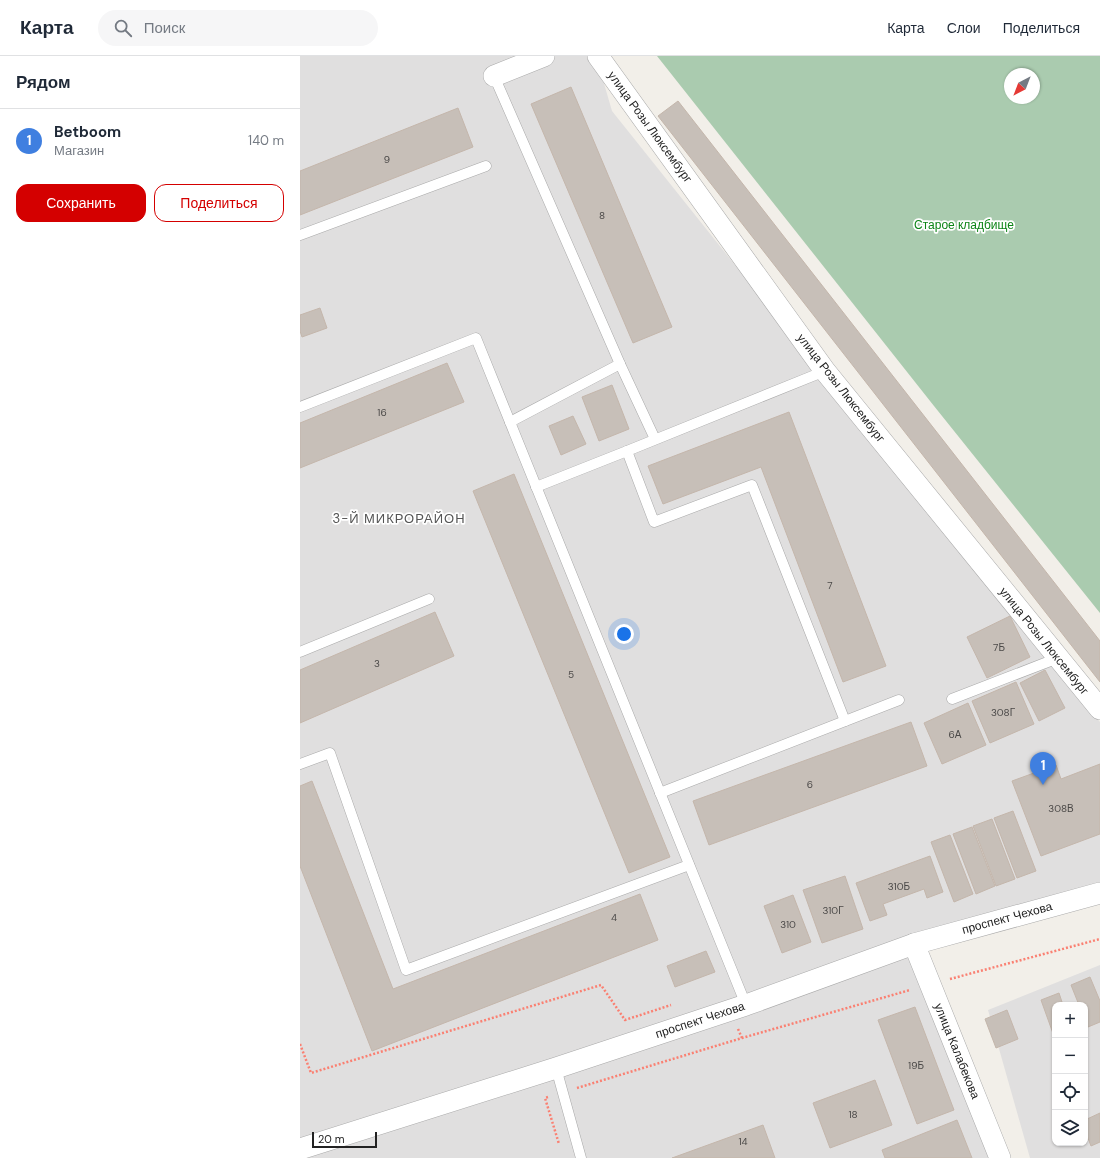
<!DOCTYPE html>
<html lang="ru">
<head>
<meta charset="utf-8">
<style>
	:root { --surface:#fff; --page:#f6f6f7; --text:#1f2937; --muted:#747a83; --line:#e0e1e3; --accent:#d40000 }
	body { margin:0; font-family:"DM Sans",sans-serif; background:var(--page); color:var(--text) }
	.controls { position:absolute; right:12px; bottom:12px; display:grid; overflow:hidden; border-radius:8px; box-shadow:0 1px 3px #0004 }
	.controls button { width:36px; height:36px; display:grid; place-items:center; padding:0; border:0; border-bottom:1px solid var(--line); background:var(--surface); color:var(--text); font:20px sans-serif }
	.compass { position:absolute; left:704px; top:12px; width:36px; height:36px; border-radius:50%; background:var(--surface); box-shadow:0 1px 3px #0004; rotate:222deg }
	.scale { position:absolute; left:12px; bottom:10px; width:65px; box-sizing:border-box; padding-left:4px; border:2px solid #222; border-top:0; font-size:11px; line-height:14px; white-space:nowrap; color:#222; -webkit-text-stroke:3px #fff; paint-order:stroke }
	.you { position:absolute; left:324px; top:578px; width:14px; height:14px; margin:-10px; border:3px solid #fff; border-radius:50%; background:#1a73e8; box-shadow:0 0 0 6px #1a73e833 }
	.badge { display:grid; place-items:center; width:26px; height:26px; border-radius:50%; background:var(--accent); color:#fff; font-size:13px; font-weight:700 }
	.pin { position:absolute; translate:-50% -33px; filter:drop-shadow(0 1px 2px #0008) }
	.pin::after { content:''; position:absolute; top:21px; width:14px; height:12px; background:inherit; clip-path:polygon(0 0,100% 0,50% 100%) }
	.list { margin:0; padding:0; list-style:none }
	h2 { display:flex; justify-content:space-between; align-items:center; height:52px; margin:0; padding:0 16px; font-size:17px }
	h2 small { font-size:13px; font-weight:400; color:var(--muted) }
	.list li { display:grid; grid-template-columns:26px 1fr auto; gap:12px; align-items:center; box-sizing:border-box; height:64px; padding:0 16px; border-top:1px solid var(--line) }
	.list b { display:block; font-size:15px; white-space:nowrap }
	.list p { margin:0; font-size:13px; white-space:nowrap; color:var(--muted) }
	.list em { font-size:13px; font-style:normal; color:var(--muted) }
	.actions { display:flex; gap:8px; padding:12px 16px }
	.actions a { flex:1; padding:9px 0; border:1px solid var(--accent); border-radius:12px; text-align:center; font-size:14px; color:var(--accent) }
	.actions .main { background:var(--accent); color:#fff }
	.icon { flex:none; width:22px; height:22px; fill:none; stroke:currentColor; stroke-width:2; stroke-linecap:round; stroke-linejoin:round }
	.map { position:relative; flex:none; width:800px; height:1102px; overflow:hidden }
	header { display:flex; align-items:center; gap:24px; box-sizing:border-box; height:56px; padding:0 20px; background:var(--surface); border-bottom:1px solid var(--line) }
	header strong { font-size:19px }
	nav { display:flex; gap:22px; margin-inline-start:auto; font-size:14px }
	.search { width:280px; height:36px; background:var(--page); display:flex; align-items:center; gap:10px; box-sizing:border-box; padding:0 14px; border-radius:22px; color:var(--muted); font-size:15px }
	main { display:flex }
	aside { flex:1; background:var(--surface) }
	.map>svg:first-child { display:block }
	.residential { fill:#e0dfdf; fill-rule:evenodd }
	.cemetery { fill:#aacbaf; fill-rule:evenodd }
	.building { fill:#c7bfb8; stroke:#c4b6ab }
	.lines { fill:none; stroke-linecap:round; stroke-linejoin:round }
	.service-casing { stroke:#a9a9a9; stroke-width:11 }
	.minor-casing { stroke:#a9a9a9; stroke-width:22 }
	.path { stroke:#fa8072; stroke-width:2.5; stroke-dasharray:2 2; stroke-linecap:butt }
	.service { stroke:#fff; stroke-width:10 }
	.minor { stroke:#fff; stroke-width:21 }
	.labels { text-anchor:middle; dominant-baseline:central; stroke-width:3.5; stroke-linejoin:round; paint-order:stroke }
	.number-label { font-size:10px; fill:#4b4948 }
	.street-label { font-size:12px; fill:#222; stroke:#fff }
	.park-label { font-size:12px; fill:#0c8416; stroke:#fff }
	.neighbourhood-label { font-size:13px; letter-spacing:1px; fill:#555; stroke:#fff }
</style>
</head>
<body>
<header>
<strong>Карта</strong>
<div class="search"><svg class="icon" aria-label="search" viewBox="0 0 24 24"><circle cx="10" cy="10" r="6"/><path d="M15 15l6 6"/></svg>Поиск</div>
<nav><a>Карта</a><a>Слои</a><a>Поделиться</a></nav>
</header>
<main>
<aside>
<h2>Рядом<small></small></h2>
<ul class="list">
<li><span class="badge" style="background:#3f7fe0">1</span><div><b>Betboom</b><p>Магазин</p></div><em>140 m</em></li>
</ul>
<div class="actions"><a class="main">Сохранить</a><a>Поделиться</a></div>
</aside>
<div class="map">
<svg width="800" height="1102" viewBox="0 0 800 1102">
	<rect width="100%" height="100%" fill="#f2efe9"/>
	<!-- residential -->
	<g class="residential">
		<polygon points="0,0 296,0 312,55 800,666 800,826 613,879 695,1102 0,1102"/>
		<path d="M800 909V1102H730L688 954ZM755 949H785V1087H755Z"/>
	</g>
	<!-- cemetery -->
	<path class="cemetery" d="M357 0H800V557L634 350ZM710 18H734V42H710Z"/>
	<!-- building -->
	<g class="building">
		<polygon points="271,31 372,271 333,287 231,48"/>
		<polygon points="378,45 800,585 800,626 358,60"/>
		<polygon points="158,52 173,91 0,159 0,115"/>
		<polygon points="20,252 27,272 2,281 0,275 0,259"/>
		<polygon points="147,307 164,346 0,412 0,367"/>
		<polygon points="312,329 329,373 299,385 282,341"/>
		<polygon points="489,356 586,610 543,626 461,411 363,448 348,410"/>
		<polygon points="273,360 286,388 261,399 249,370"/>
		<polygon points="214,418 370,801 329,817 173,435"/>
		<polygon points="135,556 154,600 0,667 0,614"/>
		<polygon points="710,560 730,601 687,622 667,581"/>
		<polygon points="745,614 765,652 739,665 720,627"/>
		<polygon points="716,626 734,668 690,687 672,645"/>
		<polygon points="668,647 686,689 642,708 624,667"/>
		<polygon points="611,666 627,710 409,789 393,745"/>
		<polygon points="800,708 800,778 741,800 712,725 756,709 761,723"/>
		<polygon points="12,725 93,933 340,838 358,884 72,995 0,810 0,730"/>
		<polygon points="713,755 736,815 717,822 694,762"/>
		<polygon points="692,763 715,823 696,830 673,770"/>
		<polygon points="672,771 695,830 676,838 653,778"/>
		<polygon points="650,779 673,838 654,846 631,786"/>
		<polygon points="630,800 643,836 627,842 624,833 583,848 587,859 570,865 556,827"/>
		<polygon points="545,820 563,873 522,887 503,834"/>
		<polygon points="493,839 511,886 482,897 464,850"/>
		<polygon points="406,895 415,916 375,931 367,910"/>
		<polygon points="790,921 800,945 800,966 788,971 785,963 785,949 779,949 771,929"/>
		<polygon points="759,937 763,949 755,949 755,983 741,944"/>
		<polygon points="615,951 654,1054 617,1068 578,964"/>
		<polygon points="707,954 718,983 696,992 685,963"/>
		<polygon points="575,1024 592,1069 530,1092 513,1047"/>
		<polygon points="800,1057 800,1086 791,1090 785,1074 785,1064"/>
		<polygon points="657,1064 672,1102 585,1102 582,1094"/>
		<polygon points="463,1069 475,1102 372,1102"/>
	</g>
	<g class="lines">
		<defs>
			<g id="service">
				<polyline points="194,20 320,308"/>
				<polyline points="0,179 186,110"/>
				<polyline points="525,315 327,395 354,466 452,429 545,665"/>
				<polyline points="0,351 176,282 446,949"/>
				<polyline points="210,366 320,308 355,383"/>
				<polyline points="236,431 327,395"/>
				<polyline points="0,596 129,543"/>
				<polyline points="652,643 758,602"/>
				<polyline points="0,708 30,697 106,914 389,809"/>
				<polyline points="360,737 599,644"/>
				<polyline points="256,1012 281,1102"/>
			</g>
			<g id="minor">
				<polyline points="298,0 525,315 800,653"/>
				<polyline points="194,20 244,0"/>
				<polyline points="614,888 700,1102"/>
				<polyline points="0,1093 256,1012 446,949 614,888 800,837"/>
			</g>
		</defs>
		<!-- service casing -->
		<use href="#service" class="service-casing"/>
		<!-- minor casing -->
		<use href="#minor" class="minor-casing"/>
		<!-- path -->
		<g class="path">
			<polyline points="650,923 800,883"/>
			<polyline points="438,973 442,982"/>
			<polyline points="0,988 11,1017 301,929 325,964 371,949"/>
			<polyline points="277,1032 442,982 610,934"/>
			<polyline points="248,1041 245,1042 259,1088"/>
		</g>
		<!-- service -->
		<use href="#service" class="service"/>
		<!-- minor -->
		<use href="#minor" class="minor"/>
	</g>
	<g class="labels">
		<!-- number labels -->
		<g class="number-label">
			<text x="87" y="103">9</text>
			<text x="302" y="159">8</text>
			<text x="82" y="356">16</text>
			<text x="530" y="529">7</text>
			<text x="699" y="591">7Б</text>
			<text x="77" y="607">3</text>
			<text x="271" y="618">5</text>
			<text x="703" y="656">308Г</text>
			<text x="655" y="678">6А</text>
			<text x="510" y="728">6</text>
			<text x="761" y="752">308В</text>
			<text x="599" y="830">310Б</text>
			<text x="533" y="854">310Г</text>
			<text x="314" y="861">4</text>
			<text x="488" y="868">310</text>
			<text x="616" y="1009">19Б</text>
			<text x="553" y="1058">18</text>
			<text x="443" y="1085">14</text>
		</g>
		<!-- street labels -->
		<g class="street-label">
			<text transform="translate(350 71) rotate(54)">улица Розы Люксембург</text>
			<text transform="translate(541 332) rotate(52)">улица Розы Люксембург</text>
			<text transform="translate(744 585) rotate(51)">улица Розы Люксембург</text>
			<text transform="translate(707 862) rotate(-15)">проспект Чехова</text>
			<text transform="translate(400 964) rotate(-18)">проспект Чехова</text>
			<text transform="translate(657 995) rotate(68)">улица Калабекова</text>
		</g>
		<!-- park labels -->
		<g class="park-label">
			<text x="664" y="169">Старое кладбище</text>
		</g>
		<!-- neighbourhood labels -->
		<g class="neighbourhood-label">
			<text x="99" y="462">3-Й МИКРОРАЙОН</text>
		</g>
	</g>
</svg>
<div class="controls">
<button>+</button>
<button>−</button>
<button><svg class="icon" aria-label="locate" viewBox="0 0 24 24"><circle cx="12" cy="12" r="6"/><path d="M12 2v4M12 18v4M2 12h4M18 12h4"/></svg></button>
<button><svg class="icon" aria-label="layers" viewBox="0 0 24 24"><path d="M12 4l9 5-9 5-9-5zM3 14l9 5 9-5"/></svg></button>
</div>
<svg class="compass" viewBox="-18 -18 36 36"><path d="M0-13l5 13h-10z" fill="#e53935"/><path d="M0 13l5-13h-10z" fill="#747a83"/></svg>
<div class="scale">20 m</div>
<div class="you"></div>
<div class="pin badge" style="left:743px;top:729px;background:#3f7fe0">1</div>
</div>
</main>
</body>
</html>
